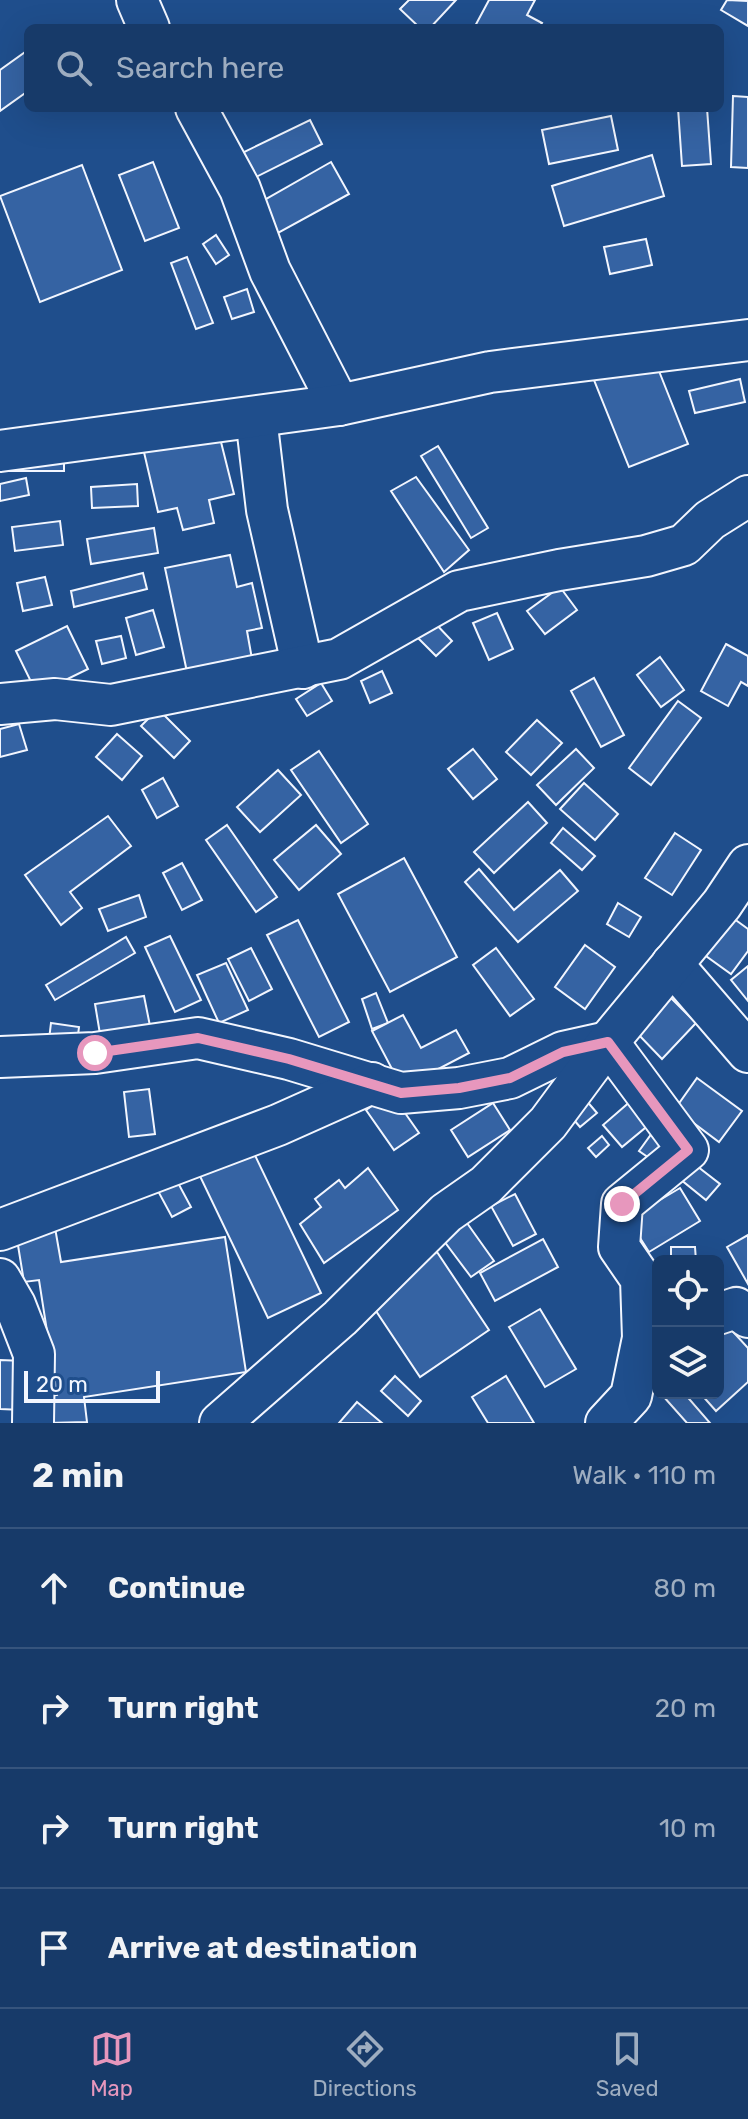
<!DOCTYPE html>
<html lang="en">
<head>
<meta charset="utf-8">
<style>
	:root { --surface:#173a69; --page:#20416f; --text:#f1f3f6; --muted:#9eadc0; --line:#36547d; --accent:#e797bd }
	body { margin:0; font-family:Rubik,sans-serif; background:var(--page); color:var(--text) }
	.controls { position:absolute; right:24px; bottom:24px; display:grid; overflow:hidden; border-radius:12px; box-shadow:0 8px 32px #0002 }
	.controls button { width:72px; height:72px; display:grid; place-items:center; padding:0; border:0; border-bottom:2px solid var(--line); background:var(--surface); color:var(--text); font:40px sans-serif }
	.scale { position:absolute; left:24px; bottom:20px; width:136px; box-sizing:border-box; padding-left:8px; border:4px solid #f2f6ff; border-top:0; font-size:22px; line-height:28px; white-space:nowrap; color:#f2f6ff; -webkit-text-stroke:6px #1f4e8c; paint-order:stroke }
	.stop { position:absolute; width:24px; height:24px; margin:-18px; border:6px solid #e797bd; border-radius:50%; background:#fff }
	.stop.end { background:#e797bd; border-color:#fff; box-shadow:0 2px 8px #0008 }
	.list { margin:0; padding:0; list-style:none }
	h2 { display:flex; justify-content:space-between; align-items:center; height:104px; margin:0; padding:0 32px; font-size:34px }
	h2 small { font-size:26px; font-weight:400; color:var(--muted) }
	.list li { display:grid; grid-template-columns:52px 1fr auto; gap:24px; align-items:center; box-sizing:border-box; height:120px; padding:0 32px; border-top:2px solid var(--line) }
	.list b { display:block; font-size:30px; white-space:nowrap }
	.list em { font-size:26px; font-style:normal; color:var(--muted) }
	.icon { flex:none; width:44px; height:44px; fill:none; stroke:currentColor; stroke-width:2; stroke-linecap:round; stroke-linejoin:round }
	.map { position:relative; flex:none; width:748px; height:1423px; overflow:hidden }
	.search { position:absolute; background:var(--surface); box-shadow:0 8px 32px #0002; left:24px; right:24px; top:24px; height:88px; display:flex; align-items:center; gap:20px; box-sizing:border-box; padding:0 28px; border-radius:12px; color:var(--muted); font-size:30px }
	.sheet { height:584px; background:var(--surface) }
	nav { display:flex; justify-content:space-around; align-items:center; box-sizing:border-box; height:112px; border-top:2px solid var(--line); background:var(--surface); font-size:22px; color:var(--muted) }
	nav a { display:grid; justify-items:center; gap:4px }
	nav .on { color:var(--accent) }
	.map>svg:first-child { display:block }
	.building { fill:#3563a3; stroke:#f2f6ff; stroke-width:2 }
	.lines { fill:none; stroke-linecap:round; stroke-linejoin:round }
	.minor-casing { stroke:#f2f6ff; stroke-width:44 }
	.minor { stroke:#1f4e8c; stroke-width:40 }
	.route { stroke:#e797bd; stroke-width:10 }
</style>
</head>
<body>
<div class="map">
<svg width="748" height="1423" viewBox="0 0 748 1423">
	<rect width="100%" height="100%" fill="#1f4e8c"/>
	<!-- building -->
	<g class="building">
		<polygon points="409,0 456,0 430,28 420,28 400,9"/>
		<polygon points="489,0 535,0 527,15 542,23 539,28 474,28"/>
		<polygon points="727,0 748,1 748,26 721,10"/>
		<polygon points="28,50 28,91 0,111 0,70"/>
		<polygon points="733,96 748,97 748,168 731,167"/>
		<polygon points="678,108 707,108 711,164 682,166"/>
		<polygon points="611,116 618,150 549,164 542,130"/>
		<polygon points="310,120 322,144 250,180 238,155"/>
		<polygon points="652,155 664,196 564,226 552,186"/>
		<polygon points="153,162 179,228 145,241 119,175"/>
		<polygon points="331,162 349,194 278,233 261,202"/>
		<polygon points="82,165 122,270 40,302 0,196"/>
		<polygon points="216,235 229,255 216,264 203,244"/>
		<polygon points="646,239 652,265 610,274 604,247"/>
		<polygon points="187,257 213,323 196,329 171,263"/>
		<polygon points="247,289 254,312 232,319 224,297"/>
		<polygon points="653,356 688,444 629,467 594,380"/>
		<polygon points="740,379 745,402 695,413 689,391"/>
		<polygon points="218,430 234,494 209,500 214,523 183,530 177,508 158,512 143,448"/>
		<polygon points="438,446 488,528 471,538 421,456"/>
		<polygon points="64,458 64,471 0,471 0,459"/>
		<polygon points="416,477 469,550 444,572 391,491"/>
		<polygon points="26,478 29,495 0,501 0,484"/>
		<polygon points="137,484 138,506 92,508 91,487"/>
		<polygon points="60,521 63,545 15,551 12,527"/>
		<polygon points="154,528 158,553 91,564 87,539"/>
		<polygon points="230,555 237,587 252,583 262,628 247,631 252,659 187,672 165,568"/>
		<polygon points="143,573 147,589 74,607 71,591"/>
		<polygon points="45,577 52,605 23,611 17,583"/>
		<polygon points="560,587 577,610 545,634 527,611"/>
		<polygon points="153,610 164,647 136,655 126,618"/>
		<polygon points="497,613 513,649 489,660 473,623"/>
		<polygon points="433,621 452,641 436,656 417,637"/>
		<polygon points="67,626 88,669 37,694 16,651"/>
		<polygon points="121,636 126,658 102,664 96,641"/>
		<polygon points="726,644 748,656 748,686 741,682 728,706 701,691"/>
		<polygon points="660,657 684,690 661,707 637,675"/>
		<polygon points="382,671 392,693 370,703 361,681"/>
		<polygon points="594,678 624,735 601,747 571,691"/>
		<polygon points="321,683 332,701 307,716 296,699"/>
		<polygon points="678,701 701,718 651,785 629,768"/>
		<polygon points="158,709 190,741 174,758 141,726"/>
		<polygon points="537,720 562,743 531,775 506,752"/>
		<polygon points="19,724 27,750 0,757 0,729"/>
		<polygon points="117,734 142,756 122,780 96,757"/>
		<polygon points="473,749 497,779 473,799 448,769"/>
		<polygon points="576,749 594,768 556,805 537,785"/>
		<polygon points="319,751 368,824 341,843 291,770"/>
		<polygon points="278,770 301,795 260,832 237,807"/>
		<polygon points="163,778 178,806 157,818 142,790"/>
		<polygon points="584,783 618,814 595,840 560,809"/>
		<polygon points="528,802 547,823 494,873 474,852"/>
		<polygon points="108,816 131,846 70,892 82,908 61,925 25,875"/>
		<polygon points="227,825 277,897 256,912 206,840"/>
		<polygon points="316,825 341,854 299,890 274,860"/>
		<polygon points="563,828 595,856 582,870 551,843"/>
		<polygon points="675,833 701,850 672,895 645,878"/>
		<polygon points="404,858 457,957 390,992 338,894"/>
		<polygon points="182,863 202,900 182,910 163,873"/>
		<polygon points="479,869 514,910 560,870 578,891 518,942 465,882"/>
		<polygon points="139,895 146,917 108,931 99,909"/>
		<polygon points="618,903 641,917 629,937 607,924"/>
		<polygon points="726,913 748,929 748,951 731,974 699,951"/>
		<polygon points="298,920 349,1022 319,1037 267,935"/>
		<polygon points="170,936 201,1000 175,1012 145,947"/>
		<polygon points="126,937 135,953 55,1000 46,985"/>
		<polygon points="585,945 615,967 585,1009 555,987"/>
		<polygon points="251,948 272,989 249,1001 228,959"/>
		<polygon points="496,948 534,999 510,1016 473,965"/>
		<polygon points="226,963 248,1010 219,1023 197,975"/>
		<polygon points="748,966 748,1001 731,980"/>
		<polygon points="376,993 388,1023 372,1029 362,999"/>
		<polygon points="144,996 150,1026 100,1034 95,1004"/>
		<polygon points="670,997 696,1023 662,1059 636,1032"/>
		<polygon points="403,1015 421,1048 456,1030 469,1053 402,1088 372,1031"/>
		<polygon points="51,1023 79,1027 76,1051 48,1048"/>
		<polygon points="697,1078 742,1111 719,1142 675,1109"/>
		<polygon points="149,1089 155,1134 129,1137 124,1092"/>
		<polygon points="391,1093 419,1133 394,1150 366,1110"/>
		<polygon points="585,1099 597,1113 580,1127 568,1113"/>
		<polygon points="632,1100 651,1123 622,1147 603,1125"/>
		<polygon points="493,1103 510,1130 468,1157 451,1130"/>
		<polygon points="655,1129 670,1140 655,1162 639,1151"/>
		<polygon points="602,1136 609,1145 596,1157 588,1148"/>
		<polygon points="251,1147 321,1293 268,1318 198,1172"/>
		<polygon points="693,1163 720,1184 706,1200 680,1179"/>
		<polygon points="368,1168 398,1210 324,1263 300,1224 321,1207 315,1199 339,1180 345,1188"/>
		<polygon points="177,1181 191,1207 172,1217 158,1191"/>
		<polygon points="680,1188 700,1221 649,1252 628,1219"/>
		<polygon points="515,1194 536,1234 513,1246 491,1206"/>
		<polygon points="462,1216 494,1261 471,1277 438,1233"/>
		<polygon points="54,1222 61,1262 225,1237 246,1372 84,1397 87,1422 47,1423 43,1397 57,1395 39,1280 24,1282 15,1227"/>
		<polygon points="748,1235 748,1284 727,1247"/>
		<polygon points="543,1239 558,1267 495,1301 480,1273"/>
		<polygon points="671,1247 695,1247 696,1261 671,1261"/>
		<polygon points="437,1252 489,1330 420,1377 368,1299"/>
		<polygon points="540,1309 576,1369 545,1387 509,1327"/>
		<polygon points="725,1323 748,1348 748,1382 716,1411 700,1393 718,1393 718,1329"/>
		<polygon points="0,1360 24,1361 22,1410 0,1409"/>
		<polygon points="395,1376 421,1401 408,1416 381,1391"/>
		<polygon points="506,1376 534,1423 488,1423 472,1397"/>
		<polygon points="666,1393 684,1393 710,1423 687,1423 663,1396"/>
		<polygon points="357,1402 382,1423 339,1423"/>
	</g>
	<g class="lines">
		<defs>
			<g id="minor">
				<polyline points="137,0 149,28"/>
				<polyline points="196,108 240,189 270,271 339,405"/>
				<polyline points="256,417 267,510 303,668"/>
				<polyline points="0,451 339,405 490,372 748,340"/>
				<polyline points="0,704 55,699 111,705 339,659 459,591 559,570 646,556 684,545 710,520 748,496"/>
				<polyline points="672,964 748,1052"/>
				<polyline points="0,1057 95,1053 198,1038 289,1059 401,1093 459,1088 510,1078 563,1052 608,1042 688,1150 622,1204 619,1247 641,1279 643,1338 631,1396 606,1423"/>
				<polyline points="0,1230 278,1125 372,1083"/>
				<polyline points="0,1279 15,1305 34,1354 33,1423"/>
				<polyline points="718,1314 736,1308 748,1317"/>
				<polyline points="220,1423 340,1318 446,1213 486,1185 548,1123 608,1042 722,904 748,865"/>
			</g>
		</defs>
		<!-- minor casing -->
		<use href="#minor" class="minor-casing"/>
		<!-- minor -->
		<use href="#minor" class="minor"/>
	</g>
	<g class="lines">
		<!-- route -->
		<polyline class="route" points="95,1053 198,1038 289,1059 401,1093 459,1088 510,1078 563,1052 608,1042 688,1150 622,1204"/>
	</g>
</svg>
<div class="controls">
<button><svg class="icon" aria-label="locate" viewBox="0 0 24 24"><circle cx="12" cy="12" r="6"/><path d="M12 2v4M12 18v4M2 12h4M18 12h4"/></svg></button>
<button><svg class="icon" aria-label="layers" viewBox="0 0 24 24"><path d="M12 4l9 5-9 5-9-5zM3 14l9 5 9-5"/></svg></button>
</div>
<div class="scale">20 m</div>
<div class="stop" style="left:95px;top:1053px"></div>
<div class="stop end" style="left:622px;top:1204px"></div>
<div class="search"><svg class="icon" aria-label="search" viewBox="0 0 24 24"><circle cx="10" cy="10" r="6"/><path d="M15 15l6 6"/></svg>Search here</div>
</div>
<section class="sheet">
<h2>2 min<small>Walk · 110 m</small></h2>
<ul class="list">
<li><svg class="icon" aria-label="ahead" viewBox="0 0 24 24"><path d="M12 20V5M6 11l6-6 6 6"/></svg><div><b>Continue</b></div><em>80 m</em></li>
<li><svg class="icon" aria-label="right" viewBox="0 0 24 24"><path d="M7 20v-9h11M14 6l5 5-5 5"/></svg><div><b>Turn right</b></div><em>20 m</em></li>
<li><svg class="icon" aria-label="right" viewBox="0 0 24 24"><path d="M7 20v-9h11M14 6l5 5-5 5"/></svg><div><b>Turn right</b></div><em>10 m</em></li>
<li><svg class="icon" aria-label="arrive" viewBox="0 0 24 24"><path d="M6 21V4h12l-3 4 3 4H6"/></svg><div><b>Arrive at destination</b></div></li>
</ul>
</section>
<nav>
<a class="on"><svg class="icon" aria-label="map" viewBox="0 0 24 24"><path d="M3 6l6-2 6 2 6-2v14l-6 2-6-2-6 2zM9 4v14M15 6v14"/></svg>Map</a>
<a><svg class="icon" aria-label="directions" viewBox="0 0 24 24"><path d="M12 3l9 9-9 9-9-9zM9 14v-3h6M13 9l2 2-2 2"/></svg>Directions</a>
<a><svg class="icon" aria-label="saved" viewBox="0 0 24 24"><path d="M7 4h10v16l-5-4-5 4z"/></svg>Saved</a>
</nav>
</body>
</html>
